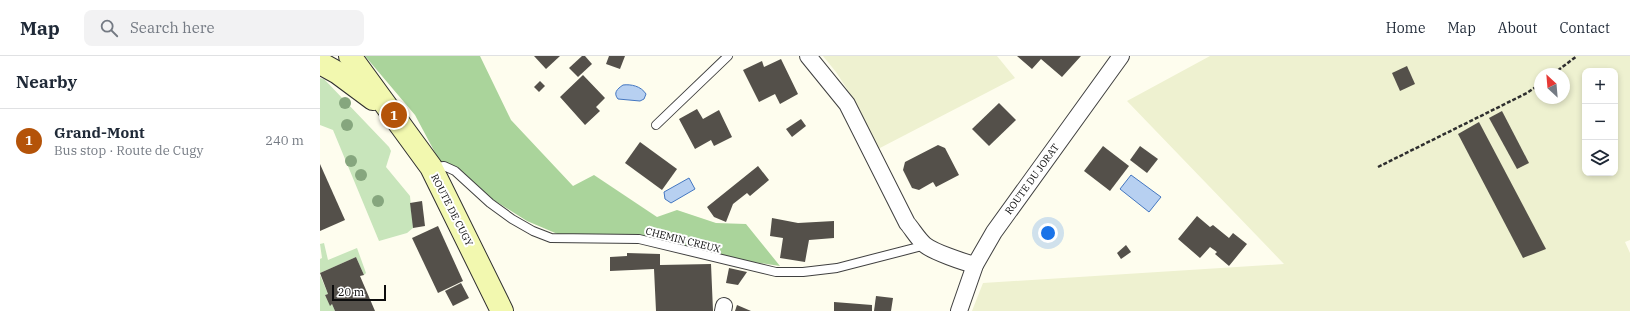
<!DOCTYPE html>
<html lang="en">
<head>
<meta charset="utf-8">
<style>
	:root { --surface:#fff; --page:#f2f2f3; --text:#1f2937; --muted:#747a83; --line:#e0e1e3; --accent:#b45309 }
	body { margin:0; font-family:"IBM Plex Serif",serif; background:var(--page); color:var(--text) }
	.controls { position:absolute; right:12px; top:12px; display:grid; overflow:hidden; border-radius:8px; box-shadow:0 2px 6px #0003 }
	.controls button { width:36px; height:36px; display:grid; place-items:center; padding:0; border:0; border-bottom:1px solid var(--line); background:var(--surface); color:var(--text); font:20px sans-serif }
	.compass { position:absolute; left:1214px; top:12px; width:36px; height:36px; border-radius:50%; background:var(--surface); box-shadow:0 2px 6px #0003; rotate:334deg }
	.scale { position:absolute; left:12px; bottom:10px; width:54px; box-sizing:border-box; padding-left:4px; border:2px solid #0d0d0d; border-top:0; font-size:11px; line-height:14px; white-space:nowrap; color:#0d0d0d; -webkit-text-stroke:3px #fff; paint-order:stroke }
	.you { position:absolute; left:728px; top:177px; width:14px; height:14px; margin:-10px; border:3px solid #fff; border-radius:50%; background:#1a73e8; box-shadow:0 0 0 6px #1a73e833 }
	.badge { display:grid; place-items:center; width:26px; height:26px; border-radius:50%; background:var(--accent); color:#fff; font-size:13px; font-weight:700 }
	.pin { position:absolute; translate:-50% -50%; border:2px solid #fff; box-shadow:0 1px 4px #0006 }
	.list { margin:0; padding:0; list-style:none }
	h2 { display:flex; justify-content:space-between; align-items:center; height:52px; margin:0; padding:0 16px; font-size:17px }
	h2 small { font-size:13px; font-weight:400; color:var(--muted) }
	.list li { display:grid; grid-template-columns:26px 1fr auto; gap:12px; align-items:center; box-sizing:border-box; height:64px; padding:0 16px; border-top:1px solid var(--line) }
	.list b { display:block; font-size:15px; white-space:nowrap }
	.list p { margin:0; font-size:13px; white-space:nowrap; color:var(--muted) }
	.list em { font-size:13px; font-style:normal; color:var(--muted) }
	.icon { flex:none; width:22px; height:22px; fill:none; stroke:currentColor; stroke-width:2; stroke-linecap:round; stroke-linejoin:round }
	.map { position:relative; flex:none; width:1310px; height:255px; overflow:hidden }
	header { display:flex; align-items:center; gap:24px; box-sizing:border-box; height:56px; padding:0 20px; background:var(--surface); border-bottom:1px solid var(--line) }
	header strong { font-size:19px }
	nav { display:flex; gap:22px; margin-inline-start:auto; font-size:14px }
	.search { width:280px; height:36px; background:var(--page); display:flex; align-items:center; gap:10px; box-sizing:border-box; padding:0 14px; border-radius:8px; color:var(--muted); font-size:15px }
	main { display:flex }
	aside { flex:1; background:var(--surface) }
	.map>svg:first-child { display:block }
	.farmland { fill:#eef1d0; fill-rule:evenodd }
	.green { fill:#c8e5bb }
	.forest { fill:#aad49b }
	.water { fill:#b7d0f1; stroke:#4477c1 }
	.building { fill:#54504a }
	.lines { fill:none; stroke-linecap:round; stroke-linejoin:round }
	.lane-casing { stroke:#404040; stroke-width:10 }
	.street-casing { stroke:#404040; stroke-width:18 }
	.secondary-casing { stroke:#2f2f2f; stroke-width:24 }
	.path { stroke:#2f2f2f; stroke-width:2.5; stroke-dasharray:4 2; stroke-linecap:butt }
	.lane { stroke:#fff; stroke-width:8 }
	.street { stroke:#fff; stroke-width:16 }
	.secondary { stroke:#f2f8af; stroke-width:22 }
	.tree { fill:#86a67e }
	.labels { text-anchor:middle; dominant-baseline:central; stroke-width:4; stroke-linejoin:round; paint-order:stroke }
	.street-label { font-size:10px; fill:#0d0d0d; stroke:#fff }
</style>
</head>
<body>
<header>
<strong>Map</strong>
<div class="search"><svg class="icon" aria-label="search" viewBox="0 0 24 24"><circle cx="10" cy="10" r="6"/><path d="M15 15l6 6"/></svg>Search here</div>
<nav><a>Home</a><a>Map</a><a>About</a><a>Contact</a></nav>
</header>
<main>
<aside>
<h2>Nearby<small></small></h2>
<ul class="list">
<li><span class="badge">1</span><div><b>Grand-Mont</b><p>Bus stop · Route de Cugy</p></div><em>240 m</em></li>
</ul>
</aside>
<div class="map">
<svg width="1310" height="255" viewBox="0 0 1310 255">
	<rect width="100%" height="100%" fill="#fefdee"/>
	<!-- farmland -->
	<g class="farmland">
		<polygon points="503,0 677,0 695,22 558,93 538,50 516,16"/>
		<path d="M890 0H1310V184L1305 186 1310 197V255H652L663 227 964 208 807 45ZM1265 15H1295V117H1265ZM1220 18H1244V42H1220Z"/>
	</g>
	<!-- green -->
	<g class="green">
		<polygon points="0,22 4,23 69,91 71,95 66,111 90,140 93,172 87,177 59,185 13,74 0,69"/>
		<polygon points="4,187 8,204 37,192 46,217 44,219 36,201 0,217 0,203 2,202 0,188"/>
		<polygon points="0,219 8,238 5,239 10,249 12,248 15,255 0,255"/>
	</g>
	<!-- forest -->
	<polygon class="forest" points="45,0 160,0 191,64 253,130 274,119 337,161 357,154 396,167 426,168 460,210 426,205 320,181 240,179 207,165 172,143 119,104 95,59"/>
	<!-- water -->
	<g class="water">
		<path d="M303 29C311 28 321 30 326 38L324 43 320 45 298 43C293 37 297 33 303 29Z"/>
		<polygon points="811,119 841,141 829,156 800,133"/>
		<polygon points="369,122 375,133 351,147 345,143 344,136"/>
	</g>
	<!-- building -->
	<g class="building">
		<polygon points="214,0 240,0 226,13"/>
		<polygon points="262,0 265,0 272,8 258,21 249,12"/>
		<polygon points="289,0 305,0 300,13 286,8"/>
		<polygon points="697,0 761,0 742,21 721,3 712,13"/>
		<polygon points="461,3 478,38 460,48 455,38 439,46 423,14 442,5 444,11"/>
		<polygon points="1087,10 1095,28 1080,35 1072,17"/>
		<polygon points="263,19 285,42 276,51 280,55 265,69 240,41"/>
		<polygon points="220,25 225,30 219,36 214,31"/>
		<polygon points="679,47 696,64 669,90 652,73"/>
		<polygon points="377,53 383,63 399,54 412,81 394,90 391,84 375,93 359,63"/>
		<polygon points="1182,55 1209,107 1197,113 1169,62"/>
		<polygon points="481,63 486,70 472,81 466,73"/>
		<polygon points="1159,66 1226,193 1203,202 1138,78"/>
		<polygon points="320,86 357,113 342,134 305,107"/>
		<polygon points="618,89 625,92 639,119 616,131 613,126 599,134 592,132 583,114 585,106"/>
		<polygon points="783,90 809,110 790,135 764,115"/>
		<polygon points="820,90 838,103 827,117 810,104"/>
		<polygon points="0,108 25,164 0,175"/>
		<polygon points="438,110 449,124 430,140 427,137 413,148 406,166 394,161 387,151"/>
		<polygon points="102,145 105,170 93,172 90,147"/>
		<polygon points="877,160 890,171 893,169 909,182 913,177 927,188 909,210 895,198 897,196 890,191 880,202 858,183"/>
		<polygon points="452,162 478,167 514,165 514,182 489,184 485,206 460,202 463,182 450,180"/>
		<polygon points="118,170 143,225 118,237 92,182"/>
		<polygon points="806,189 811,196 801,203 797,197"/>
		<polygon points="307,197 340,198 340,209 391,208 393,255 336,255 334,213 290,215 290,201 307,200"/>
		<polygon points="36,201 44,219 40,220 55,255 15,255 12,248 10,250 5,239 8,238 0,217"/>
		<polygon points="409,212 427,216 418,229 406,227"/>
		<polygon points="141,227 149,242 133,250 125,235"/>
		<polygon points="556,240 573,242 571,255 554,255"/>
		<polygon points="514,246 552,249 552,255 514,255"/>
		<polygon points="417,249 431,255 415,255"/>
	</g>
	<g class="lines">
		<defs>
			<g id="lane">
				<polyline points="336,69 408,0"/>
				<polyline points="113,111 124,110 135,115 170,147 192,163 213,175 231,182 319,183 456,216 483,216 517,212 606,189"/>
			</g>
			<g id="street">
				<path d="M488 0 527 48 587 167C593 174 598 183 605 189 614 196 643 206 655 209"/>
				<polyline points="403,255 404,250"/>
				<polyline points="639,255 655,209 674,176 801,0"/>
			</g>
			<g id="secondary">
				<polyline points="30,0 111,111 182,255"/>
				<polyline points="0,7 18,17 53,43"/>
			</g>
		</defs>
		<!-- lane casing -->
		<use href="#lane" class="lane-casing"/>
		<!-- street casing -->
		<use href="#street" class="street-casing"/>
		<!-- secondary casing -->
		<use href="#secondary" class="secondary-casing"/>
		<!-- path -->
		<g class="path">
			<polyline points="1233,18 1257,0"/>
			<polyline points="1058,111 1207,37 1220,28"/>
		</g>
		<!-- lane -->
		<use href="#lane" class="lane"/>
		<!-- street -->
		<use href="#street" class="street"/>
		<!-- secondary -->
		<use href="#secondary" class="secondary"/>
	</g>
	<!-- trees -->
	<g class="tree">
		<circle cx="25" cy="47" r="6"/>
		<circle cx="27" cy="69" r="6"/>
		<circle cx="31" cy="105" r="6"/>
		<circle cx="41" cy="119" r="6"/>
		<circle cx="58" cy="145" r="6"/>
	</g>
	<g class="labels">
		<!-- street labels -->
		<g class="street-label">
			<text transform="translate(712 123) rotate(-54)">ROUTE DU JORAT</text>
			<text transform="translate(132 154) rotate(63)">ROUTE DE CUGY</text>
			<text transform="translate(363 184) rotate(14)">CHEMIN CREUX</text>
		</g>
	</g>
</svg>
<div class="controls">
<button>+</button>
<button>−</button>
<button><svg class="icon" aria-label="layers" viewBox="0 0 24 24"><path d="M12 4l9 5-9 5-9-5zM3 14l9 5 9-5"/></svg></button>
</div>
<svg class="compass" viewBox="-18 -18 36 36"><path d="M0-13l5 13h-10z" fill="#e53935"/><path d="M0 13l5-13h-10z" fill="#747a83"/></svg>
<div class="scale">20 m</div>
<div class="you"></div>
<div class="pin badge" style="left:74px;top:59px">1</div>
</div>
</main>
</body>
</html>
